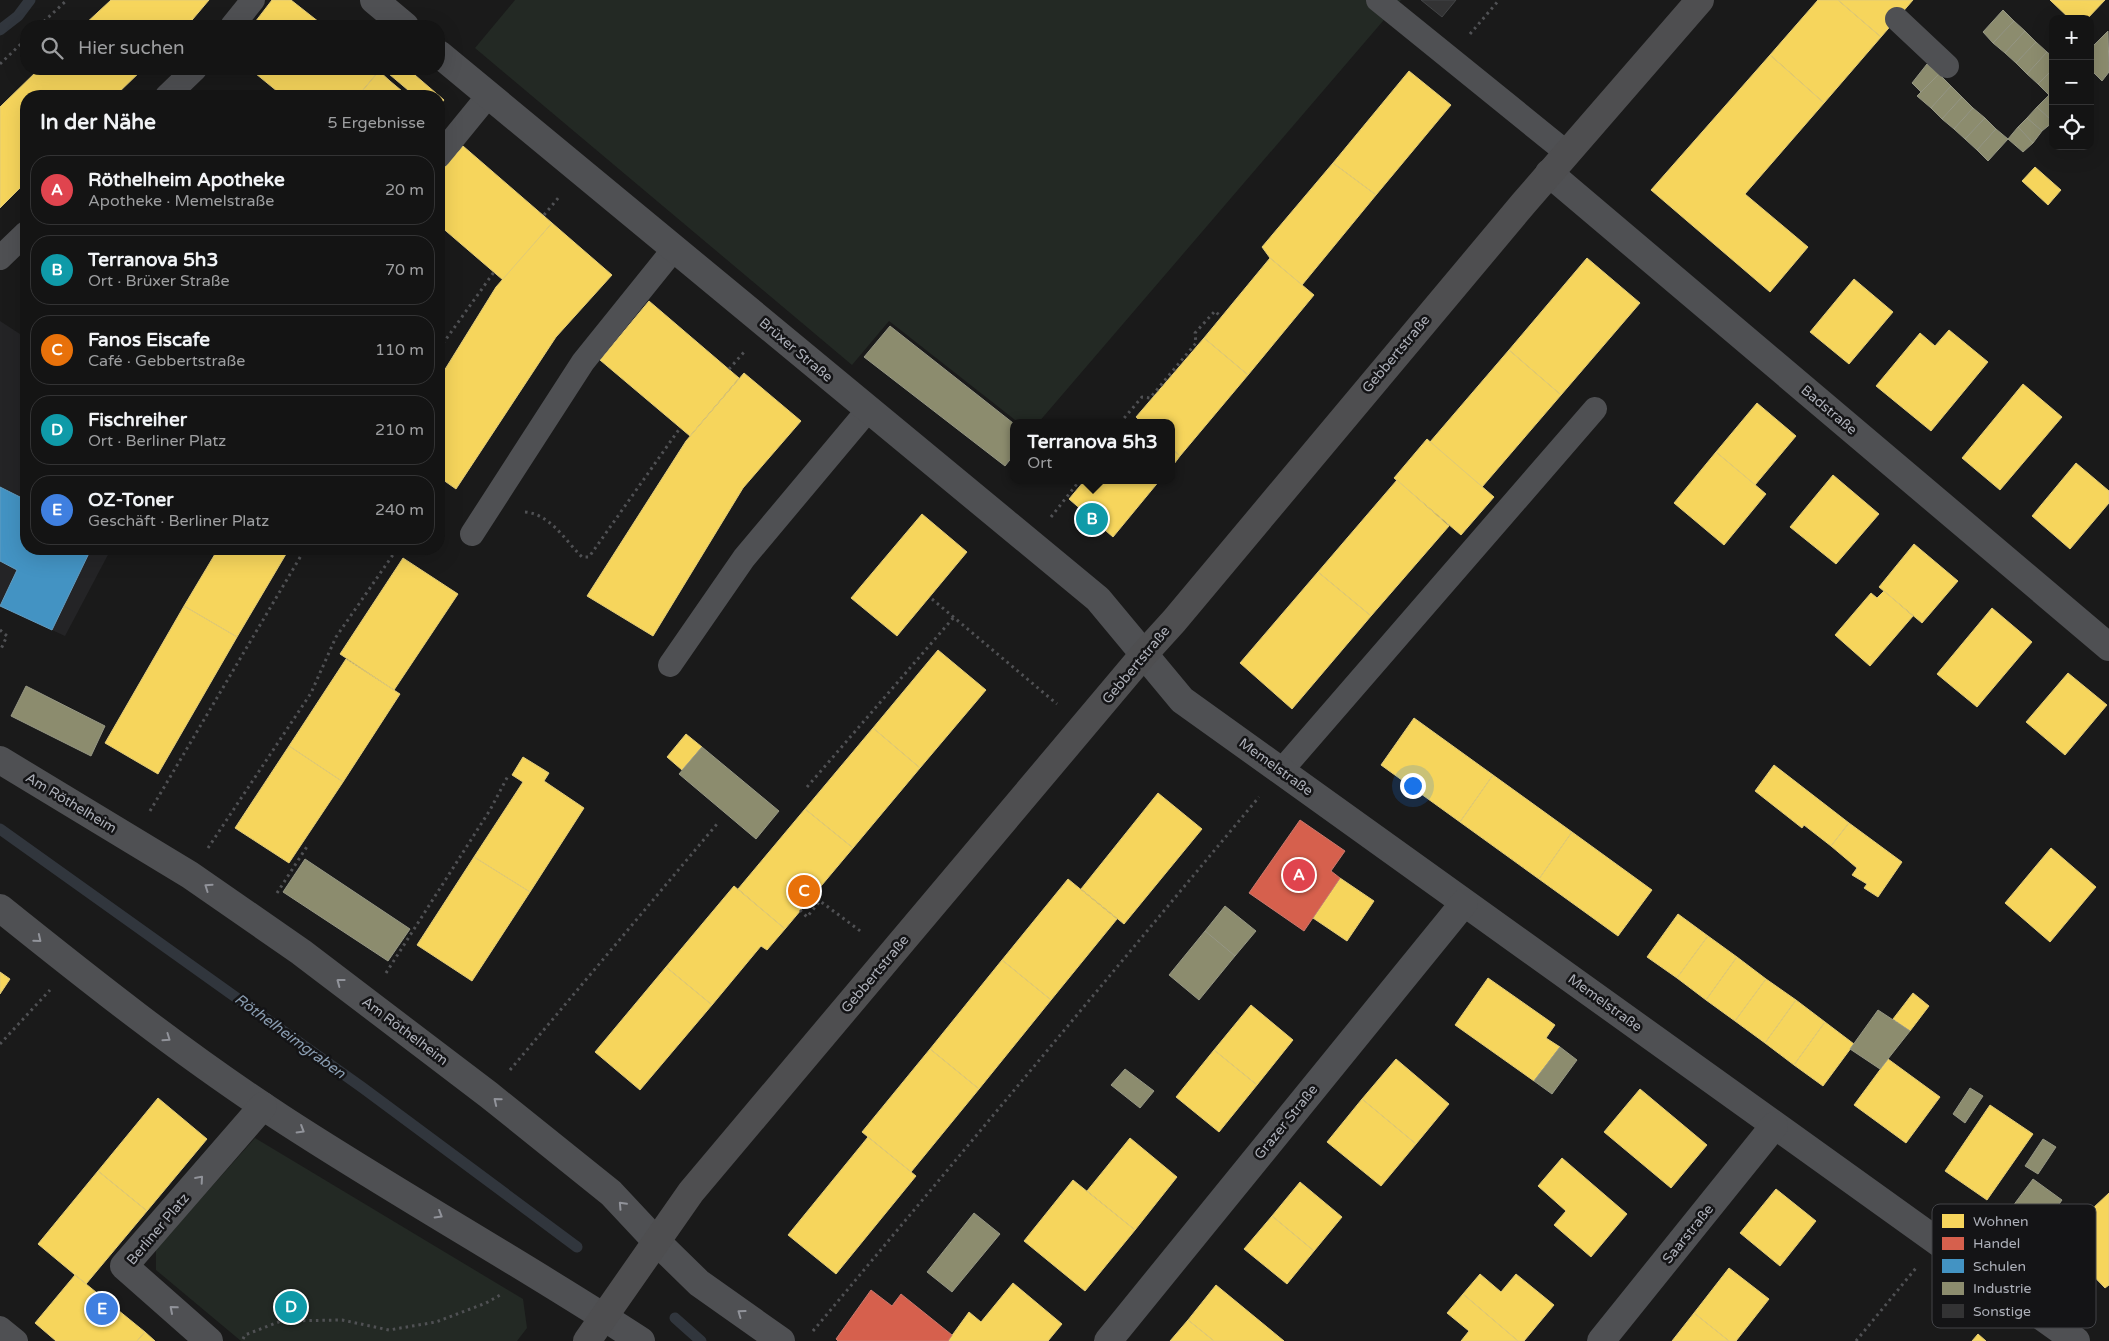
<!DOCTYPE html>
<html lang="de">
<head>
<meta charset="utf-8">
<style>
	:root { --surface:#141414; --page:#212122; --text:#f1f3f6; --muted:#9d9ea0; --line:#333334; --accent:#7a7c81 }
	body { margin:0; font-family:"Varela Round",sans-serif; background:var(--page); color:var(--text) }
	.controls { position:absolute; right:15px; top:15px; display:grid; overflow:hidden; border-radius:10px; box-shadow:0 5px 20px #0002 }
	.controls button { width:45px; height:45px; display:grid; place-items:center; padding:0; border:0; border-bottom:1px solid var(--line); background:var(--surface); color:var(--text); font:25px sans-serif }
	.you { position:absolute; left:1412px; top:785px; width:18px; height:18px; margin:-12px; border:4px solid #fff; border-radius:50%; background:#1a73e8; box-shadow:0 0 0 8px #1a73e833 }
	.badge { display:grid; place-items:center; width:32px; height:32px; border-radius:50%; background:var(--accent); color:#fff; font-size:16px; font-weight:700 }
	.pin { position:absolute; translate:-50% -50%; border:2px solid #fff; box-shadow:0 1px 5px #0006 }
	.popup { position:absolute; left:1010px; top:419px; width:165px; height:65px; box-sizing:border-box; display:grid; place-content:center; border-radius:10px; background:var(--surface); filter:drop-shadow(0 1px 4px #0005); font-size:16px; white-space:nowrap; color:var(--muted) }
	.popup b { font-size:19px; color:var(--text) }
	.popup::after { content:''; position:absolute; left:50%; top:100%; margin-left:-10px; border:10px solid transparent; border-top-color:var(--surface) }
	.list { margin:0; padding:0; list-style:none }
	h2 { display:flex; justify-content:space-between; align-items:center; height:65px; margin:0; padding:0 20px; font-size:21px }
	h2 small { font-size:16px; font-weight:400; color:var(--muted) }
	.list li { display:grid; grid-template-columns:32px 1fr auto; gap:15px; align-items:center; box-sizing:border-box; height:70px; margin:0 10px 10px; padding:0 10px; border:1px solid var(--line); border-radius:20px }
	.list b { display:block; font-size:19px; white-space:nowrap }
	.list p { margin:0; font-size:16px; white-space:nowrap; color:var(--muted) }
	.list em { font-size:16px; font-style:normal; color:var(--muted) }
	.icon { flex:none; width:28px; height:28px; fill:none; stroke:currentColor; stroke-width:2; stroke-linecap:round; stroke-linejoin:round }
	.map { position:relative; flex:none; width:2109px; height:1341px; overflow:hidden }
	.search { position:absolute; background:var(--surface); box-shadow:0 5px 20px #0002; left:20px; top:20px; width:425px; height:55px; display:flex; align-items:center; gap:12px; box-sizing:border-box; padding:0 18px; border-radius:20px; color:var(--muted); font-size:19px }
	.panel { position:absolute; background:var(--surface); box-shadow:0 5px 20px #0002; left:20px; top:90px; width:425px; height:465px; border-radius:20px }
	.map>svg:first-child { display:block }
	.built { fill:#242426 }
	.green { fill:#232924 }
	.homes { fill:#f6d55c; stroke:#e0ca78 }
	.shops { fill:#d6604d; stroke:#ca786d }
	.schools { fill:#4393c3; stroke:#639cc0 }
	.industry { fill:#8c8c6e; stroke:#969784 }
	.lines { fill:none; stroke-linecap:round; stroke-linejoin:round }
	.stream { stroke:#31363d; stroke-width:11 }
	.building { fill:#333334; stroke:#434446 }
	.path { stroke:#505154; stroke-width:3; stroke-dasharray:2.5 4; stroke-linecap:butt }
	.lane { stroke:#4f5053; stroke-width:24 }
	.street { stroke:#4f5053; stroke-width:28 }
	.secondary { stroke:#4e4e50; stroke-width:28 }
	.oneway { stroke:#91939a }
	.labels { text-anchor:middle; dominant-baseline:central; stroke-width:5; stroke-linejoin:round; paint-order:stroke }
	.street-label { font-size:14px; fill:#adb0b9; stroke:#141416 }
	.water-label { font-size:15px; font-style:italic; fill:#899cb0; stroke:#141416 }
	.key { fill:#141416; stroke:#424347; stroke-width:1 }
	.key-label { font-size:14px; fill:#adb0b9 }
</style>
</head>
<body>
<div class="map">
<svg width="2109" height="1341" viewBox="0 0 2109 1341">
	<rect width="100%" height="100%" fill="#1a1a1a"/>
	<!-- built -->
	<polygon class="built" points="0,321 26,338 26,549 111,549 65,636 0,606"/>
	<!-- green -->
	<g class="green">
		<polygon points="515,0 1401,0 1038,423 1019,423 889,321 852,365 475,48"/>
		<polygon points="255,1138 523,1299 527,1328 517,1341 241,1341 156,1270 156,1249"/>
	</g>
	<!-- homes -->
	<g class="homes">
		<polygon points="111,0 209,0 187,26 83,26"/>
		<polygon points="272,0 291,0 324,26 252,26"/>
		<polygon points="1818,0 1838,0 1881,37 1824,103 1770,55"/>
		<polygon points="1838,0 1913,0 1881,37"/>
		<polygon points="2050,0 2105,0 2087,19 2070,19"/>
		<polygon points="1770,55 1824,103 1745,194 1808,247 1770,292 1651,190"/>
		<polygon points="39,69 143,69 115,96 26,96 26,182 0,208 0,107"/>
		<polygon points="250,69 376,69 379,71 358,96 283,96"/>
		<polygon points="393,69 408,69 444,100 439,106 439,96 415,96 389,74"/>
		<polygon points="379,71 390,81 408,96 358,96"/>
		<polygon points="1409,71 1451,105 1376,195 1333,163"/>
		<polygon points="463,146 552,223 503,280 439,225 439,174"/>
		<polygon points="1333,163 1376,195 1302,285 1270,258 1262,247"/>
		<polygon points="2035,167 2061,190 2048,205 2022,181"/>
		<polygon points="552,223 612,275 556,337 456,489 439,477 439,379 496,287"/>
		<polygon points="1270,258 1314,295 1248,375 1204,338"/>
		<polygon points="1587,258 1640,303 1561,395 1509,350"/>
		<polygon points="1854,279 1893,312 1849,364 1810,332"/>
		<polygon points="649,301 739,378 690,436 600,360"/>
		<polygon points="1949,330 1988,362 1931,431 1876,386 1920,333 1935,346"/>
		<polygon points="1204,338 1248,375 1180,456 1171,448 1171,423 1142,423 1136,417"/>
		<polygon points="1509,350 1561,395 1482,487 1430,442"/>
		<polygon points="744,373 801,421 743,488 653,636 587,596 686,441"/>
		<polygon points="2023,384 2062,417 2000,490 1962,458"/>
		<polygon points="1757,403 1796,436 1755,485 1716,452"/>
		<polygon points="1427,439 1494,497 1461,535 1394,478"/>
		<polygon points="1171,448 1180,456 1171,468"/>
		<polygon points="1716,452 1766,494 1724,545 1674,503"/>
		<polygon points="2076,463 2109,491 2109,503 2070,549 2032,516"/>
		<polygon points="1833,475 1879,514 1836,564 1790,527"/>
		<polygon points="1085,480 1160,480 1113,537 1069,499"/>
		<polygon points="1397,480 1449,526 1371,616 1318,572"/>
		<polygon points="922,514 967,552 897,636 851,598"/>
		<polygon points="1914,544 1958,581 1922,623 1879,587"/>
		<polygon points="218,549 289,549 237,637 184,606"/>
		<polygon points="403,558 458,594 394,690 340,654"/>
		<polygon points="1318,572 1371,616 1292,709 1240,663"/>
		<polygon points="1884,591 1913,616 1870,666 1835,635 1871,593 1877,598"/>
		<polygon points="184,606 237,637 158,774 105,743"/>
		<polygon points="1992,608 2032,642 1977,707 1937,674"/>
		<polygon points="938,650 986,690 920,768 873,728"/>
		<polygon points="346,659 400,694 343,782 289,746"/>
		<polygon points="2068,673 2107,705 2065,755 2026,722"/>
		<polygon points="1414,718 1493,775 1460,822 1381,765"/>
		<polygon points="873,728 920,768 853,848 805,809"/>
		<polygon points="686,734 702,747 682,770 667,757"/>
		<polygon points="289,746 343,782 289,863 235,828"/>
		<polygon points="523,757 549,773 544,781 584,808 530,892 474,857 523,782 512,775"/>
		<polygon points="1774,765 1849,823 1831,846 1804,825 1802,828 1755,791"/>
		<polygon points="1493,775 1572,832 1539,879 1460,822"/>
		<polygon points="1158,793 1202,829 1124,924 1081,889"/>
		<polygon points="805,809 853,848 785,929 738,889"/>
		<polygon points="1849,823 1902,862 1878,897 1864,888 1867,884 1852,875 1857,868 1831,846"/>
		<polygon points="1572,832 1652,890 1618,936 1539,879"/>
		<polygon points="2051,848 2096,887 2050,942 2005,903"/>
		<polygon points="474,857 530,892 472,981 417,945"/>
		<polygon points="1340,878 1374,901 1347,941 1313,918"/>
		<polygon points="1068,879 1117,919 1051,1000 1002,960"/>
		<polygon points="734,886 785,929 767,950 761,946 712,1005 666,967"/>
		<polygon points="1678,914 1708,936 1677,978 1647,957"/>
		<polygon points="1708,936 1737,957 1706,1000 1677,978"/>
		<polygon points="1737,957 1766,979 1735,1021 1706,1000"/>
		<polygon points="1002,960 1051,1000 979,1089 930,1049"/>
		<polygon points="666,967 712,1005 640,1090 595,1052"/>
		<polygon points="0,972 10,979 0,994"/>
		<polygon points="1488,978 1555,1025 1546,1038 1560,1047 1534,1081 1455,1025"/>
		<polygon points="1766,979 1796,1000 1765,1043 1735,1021"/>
		<polygon points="1913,993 1929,1006 1910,1031 1893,1019"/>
		<polygon points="1796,1000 1825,1022 1794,1065 1765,1043"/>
		<polygon points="1251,1005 1293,1040 1257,1085 1214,1050"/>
		<polygon points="1825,1022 1854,1044 1823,1086 1794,1065"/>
		<polygon points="930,1049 979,1089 911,1172 862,1132"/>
		<polygon points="1214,1050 1257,1085 1219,1132 1176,1097"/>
		<polygon points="1396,1059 1449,1104 1416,1144 1362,1099"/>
		<polygon points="1888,1059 1940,1097 1906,1143 1854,1105"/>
		<polygon points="1640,1089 1707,1145 1671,1188 1604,1132"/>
		<polygon points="158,1098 207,1139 147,1211 98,1171"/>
		<polygon points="1362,1099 1416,1144 1381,1186 1327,1142"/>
		<polygon points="1990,1105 2033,1134 1987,1200 1945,1171"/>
		<polygon points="868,1137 916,1176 836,1274 788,1235"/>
		<polygon points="1130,1138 1177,1177 1135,1230 1087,1191"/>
		<polygon points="1562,1158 1627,1214 1591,1257 1554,1225 1566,1211 1538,1186"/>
		<polygon points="98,1171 147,1211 86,1284 38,1244"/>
		<polygon points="1073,1180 1135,1230 1085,1291 1024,1241"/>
		<polygon points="1300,1182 1342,1217 1314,1251 1272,1216"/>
		<polygon points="1776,1189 1816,1221 1780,1266 1740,1233"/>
		<polygon points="2109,1193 2109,1285 2105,1288 2059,1240"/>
		<polygon points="1272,1216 1314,1251 1287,1284 1244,1249"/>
		<polygon points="1729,1268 1769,1299 1736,1341 1729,1341 1694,1313"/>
		<polygon points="1480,1274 1501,1292 1516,1274 1554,1305 1524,1341 1518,1341 1463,1294"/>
		<polygon points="75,1275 145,1332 137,1341 56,1341 35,1323"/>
		<polygon points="1013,1283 1062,1324 1048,1341 948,1341 969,1312 981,1322"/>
		<polygon points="1216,1285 1284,1341 1214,1341 1188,1320"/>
		<polygon points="1463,1294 1518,1341 1461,1341 1469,1331 1447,1313"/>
		<polygon points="1694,1313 1729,1341 1672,1341"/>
		<polygon points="1188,1320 1214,1341 1170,1341"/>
		<polygon points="145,1332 155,1341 137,1341"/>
		<polygon points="1978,1334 1986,1341 1972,1341"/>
	</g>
	<!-- shops -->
	<g class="shops">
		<polygon points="1300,820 1345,851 1331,871 1340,878 1304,931 1249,893"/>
		<polygon points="871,1290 892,1306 901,1294 952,1335 948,1341 838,1341 836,1339"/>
	</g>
	<!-- schools -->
	<polygon class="schools" points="0,487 26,500 26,549 91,549 52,630 0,606 17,570 0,561"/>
	<!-- industry -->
	<g class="industry">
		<polygon points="2003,10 2014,21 1993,43 1983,32"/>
		<polygon points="2014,21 2025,31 2005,53 1993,43"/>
		<polygon points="2025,31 2036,42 2016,63 2005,53"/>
		<polygon points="2108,31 2109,72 2102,81 2090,69 2090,49"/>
		<polygon points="2036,42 2047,52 2027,74 2016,63"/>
		<polygon points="2047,52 2053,57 2053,69 2038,84 2027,74"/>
		<polygon points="1927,64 1939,74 1921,92 1912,83"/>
		<polygon points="2053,69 2053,91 2049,95 2038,84"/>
		<polygon points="1939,74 1951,86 1931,108 1917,96"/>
		<polygon points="1951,86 1962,97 1942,119 1931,108"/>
		<polygon points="2049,95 2053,99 2053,122 2037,107"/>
		<polygon points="1962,97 1973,108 1954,129 1942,119"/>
		<polygon points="2037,107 2053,122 2042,131 2027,118"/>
		<polygon points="1973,108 1985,118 1965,139 1954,129"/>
		<polygon points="1985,118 1996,129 1977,150 1965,139"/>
		<polygon points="2027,118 2042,131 2033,143 2018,127"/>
		<polygon points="2018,127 2033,143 2023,152 2008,139"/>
		<polygon points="1996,129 2008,139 1988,161 1977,150"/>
		<polygon points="890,326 1013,423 1013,456 1005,466 864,357"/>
		<polygon points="26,686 105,726 91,756 11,716"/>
		<polygon points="702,747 779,811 756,839 679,774"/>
		<polygon points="305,859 410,929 388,961 283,892"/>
		<polygon points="1225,906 1256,931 1235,956 1205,931"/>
		<polygon points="1205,931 1235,956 1199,1000 1169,975"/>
		<polygon points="1878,1010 1910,1031 1880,1069 1850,1049"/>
		<polygon points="1560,1047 1577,1060 1552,1094 1534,1081"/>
		<polygon points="1125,1069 1154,1091 1140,1108 1111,1085"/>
		<polygon points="1970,1088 1983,1096 1965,1123 1953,1114"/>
		<polygon points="2043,1139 2056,1147 2038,1174 2025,1166"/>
		<polygon points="2033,1179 2062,1200 2048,1220 2062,1230 2041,1257 1998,1226"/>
		<polygon points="974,1213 1000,1234 952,1292 927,1272"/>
	</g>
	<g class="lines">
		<!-- stream -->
		<g class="stream">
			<polyline points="0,30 18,16 30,0"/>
			<polyline points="0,829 363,1088 577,1247"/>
			<polyline points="675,1318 701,1341"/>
		</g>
	</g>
	<!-- building -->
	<polygon class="building" points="1421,0 1456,0 1442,17"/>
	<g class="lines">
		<!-- path -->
		<g class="path">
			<polyline points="39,26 67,0"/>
			<polyline points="1470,34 1499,0"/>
			<polyline points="0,64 26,39"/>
			<polyline points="544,215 559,197"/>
			<polyline points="439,349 494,272"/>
			<polyline points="729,369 745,351"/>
			<polyline points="1120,423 1142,397 1150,398 1196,343 1195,333 1215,311 1221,317"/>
			<path d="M525 512C549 514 564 538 579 554L582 557H589L680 428"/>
			<polyline points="1051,517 1080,480"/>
			<polyline points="932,599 1057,704"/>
			<polyline points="0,630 7,636 0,651"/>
			<polyline points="807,787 954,617"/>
			<polyline points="150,811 305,549"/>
			<polyline points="208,848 311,693 336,637 397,549"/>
			<polyline points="277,893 308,845"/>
			<polyline points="813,895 820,901"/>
			<polyline points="800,910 807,917 820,901 863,933"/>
			<polyline points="386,973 490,810 509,774"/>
			<polyline points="0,1044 50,990"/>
			<polyline points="510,1070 717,824"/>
			<polyline points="813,1331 1259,797"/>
			<polyline points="243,1339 245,1335 281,1321 342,1320 389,1330 436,1322 486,1303 502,1294"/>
			<polyline points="1856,1341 1916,1268"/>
		</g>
		<!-- lane -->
		<g class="lane">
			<polyline points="1378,0 1567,153"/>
			<polyline points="1897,19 1947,66"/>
			<polyline points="232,26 253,0"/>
			<polyline points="167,96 195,69"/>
			<polyline points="439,156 488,96"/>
			<polyline points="0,258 26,233"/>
			<polyline points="472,534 583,362 674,249"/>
			<polyline points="670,665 744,558 868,410"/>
			<polyline points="1281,771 1595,409"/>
			<polyline points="0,1328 16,1341"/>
		</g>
		<!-- street -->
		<g class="street">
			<polyline points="374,0 405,26"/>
			<polyline points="439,54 1098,599 1182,700 2076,1341"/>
			<polyline points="1549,173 2109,647"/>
			<polyline points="0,760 190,875 301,952 489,1095 611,1193 655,1240 699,1283 781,1341"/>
			<path d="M0 908C91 981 183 1054 281 1118 399 1195 523 1264 641 1341"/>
			<polyline points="209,1341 124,1266 263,1106"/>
			<polyline points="1108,1341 1464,903"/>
			<polyline points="1601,1341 1774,1126"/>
		</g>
		<!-- secondary -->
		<polyline class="secondary" points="587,1341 691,1192 1144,654 1174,621 1523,204 1700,0"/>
	</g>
	<!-- one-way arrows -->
	<defs><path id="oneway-chevron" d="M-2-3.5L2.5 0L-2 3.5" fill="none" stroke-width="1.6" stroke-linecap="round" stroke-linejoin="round" transform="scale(1.25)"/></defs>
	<g class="oneway">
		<use href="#oneway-chevron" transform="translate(208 887) rotate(-145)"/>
		<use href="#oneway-chevron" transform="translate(38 939) rotate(39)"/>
		<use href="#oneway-chevron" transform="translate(340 982) rotate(-143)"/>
		<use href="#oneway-chevron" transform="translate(167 1038) rotate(35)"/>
		<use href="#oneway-chevron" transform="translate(497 1101) rotate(-141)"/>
		<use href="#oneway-chevron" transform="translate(301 1130) rotate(31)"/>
		<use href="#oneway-chevron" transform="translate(200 1179) rotate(-49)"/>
		<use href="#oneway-chevron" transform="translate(622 1205) rotate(-133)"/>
		<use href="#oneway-chevron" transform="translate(439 1215) rotate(31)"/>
		<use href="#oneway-chevron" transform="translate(173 1309) rotate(-139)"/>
		<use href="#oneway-chevron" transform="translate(741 1313) rotate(-144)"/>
	</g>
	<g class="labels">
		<!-- street labels -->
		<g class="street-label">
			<text transform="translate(796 350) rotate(40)">Brüxer Straße</text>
			<text transform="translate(1396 354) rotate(-50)">Gebbertstraße</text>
			<text transform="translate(1829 410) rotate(40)">Badstraße</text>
			<text transform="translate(1136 665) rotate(-50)">Gebbertstraße</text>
			<text transform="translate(1276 767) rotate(36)">Memelstraße</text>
			<text transform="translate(71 803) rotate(31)">Am Röthelheim</text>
			<text transform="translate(875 974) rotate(-50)">Gebbertstraße</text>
			<text transform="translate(1605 1003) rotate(36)">Memelstraße</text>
			<text transform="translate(405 1031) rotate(37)">Am Röthelheim</text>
			<text transform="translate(1286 1122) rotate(-51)">Grazer Straße</text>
			<text transform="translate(158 1229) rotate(-50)">Berliner Platz</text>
			<text transform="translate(1688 1234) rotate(-51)">Saarstraße</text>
		</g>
		<!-- water labels -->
		<g class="water-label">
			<text transform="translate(290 1036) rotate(36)">Röthelheimgraben</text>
		</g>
	</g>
	<!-- legend -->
	<rect x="1932" y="1204" width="164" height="124" rx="8" class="key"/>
	<rect x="1942" y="1214" width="22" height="14" fill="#f6d55c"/>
	<rect x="1942" y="1237" width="22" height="13" fill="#d6604d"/>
	<rect x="1942" y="1259" width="22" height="14" fill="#4393c3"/>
	<rect x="1942" y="1282" width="22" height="13" fill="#8c8c6e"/>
	<rect x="1942" y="1304" width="22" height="14" fill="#333334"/>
	<g class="key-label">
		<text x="1973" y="1226">Wohnen</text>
		<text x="1973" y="1248">Handel</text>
		<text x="1973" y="1271">Schulen</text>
		<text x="1973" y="1293">Industrie</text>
		<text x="1973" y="1316">Sonstige</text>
	</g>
</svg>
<div class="controls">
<button>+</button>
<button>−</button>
<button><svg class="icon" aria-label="locate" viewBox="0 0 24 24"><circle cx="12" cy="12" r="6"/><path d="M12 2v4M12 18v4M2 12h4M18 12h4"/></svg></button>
</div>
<div class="you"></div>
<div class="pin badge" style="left:1299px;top:875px;background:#e0444e">A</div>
<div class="pin badge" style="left:1092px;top:519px;background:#0f9aa8">B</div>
<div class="popup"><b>Terranova 5h3</b>Ort</div>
<div class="pin badge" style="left:804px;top:891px;background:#e8710a">C</div>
<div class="pin badge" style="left:291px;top:1307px;background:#0f9aa8">D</div>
<div class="pin badge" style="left:102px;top:1309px;background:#3f7fe0">E</div>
<div class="search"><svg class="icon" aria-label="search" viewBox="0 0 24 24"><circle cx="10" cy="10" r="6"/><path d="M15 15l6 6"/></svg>Hier suchen</div>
<section class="panel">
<h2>In der Nähe<small>5 Ergebnisse</small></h2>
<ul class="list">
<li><span class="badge" style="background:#e0444e">A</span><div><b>Röthelheim Apotheke</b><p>Apotheke · Memelstraße</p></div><em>20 m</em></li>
<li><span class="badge" style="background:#0f9aa8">B</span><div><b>Terranova 5h3</b><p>Ort · Brüxer Straße</p></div><em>70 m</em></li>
<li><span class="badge" style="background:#e8710a">C</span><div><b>Fanos Eiscafe</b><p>Café · Gebbertstraße</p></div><em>110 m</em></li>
<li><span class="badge" style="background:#0f9aa8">D</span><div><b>Fischreiher</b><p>Ort · Berliner Platz</p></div><em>210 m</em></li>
<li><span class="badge" style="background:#3f7fe0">E</span><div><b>OZ-Toner</b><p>Geschäft · Berliner Platz</p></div><em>240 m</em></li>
</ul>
</section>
</div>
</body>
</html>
